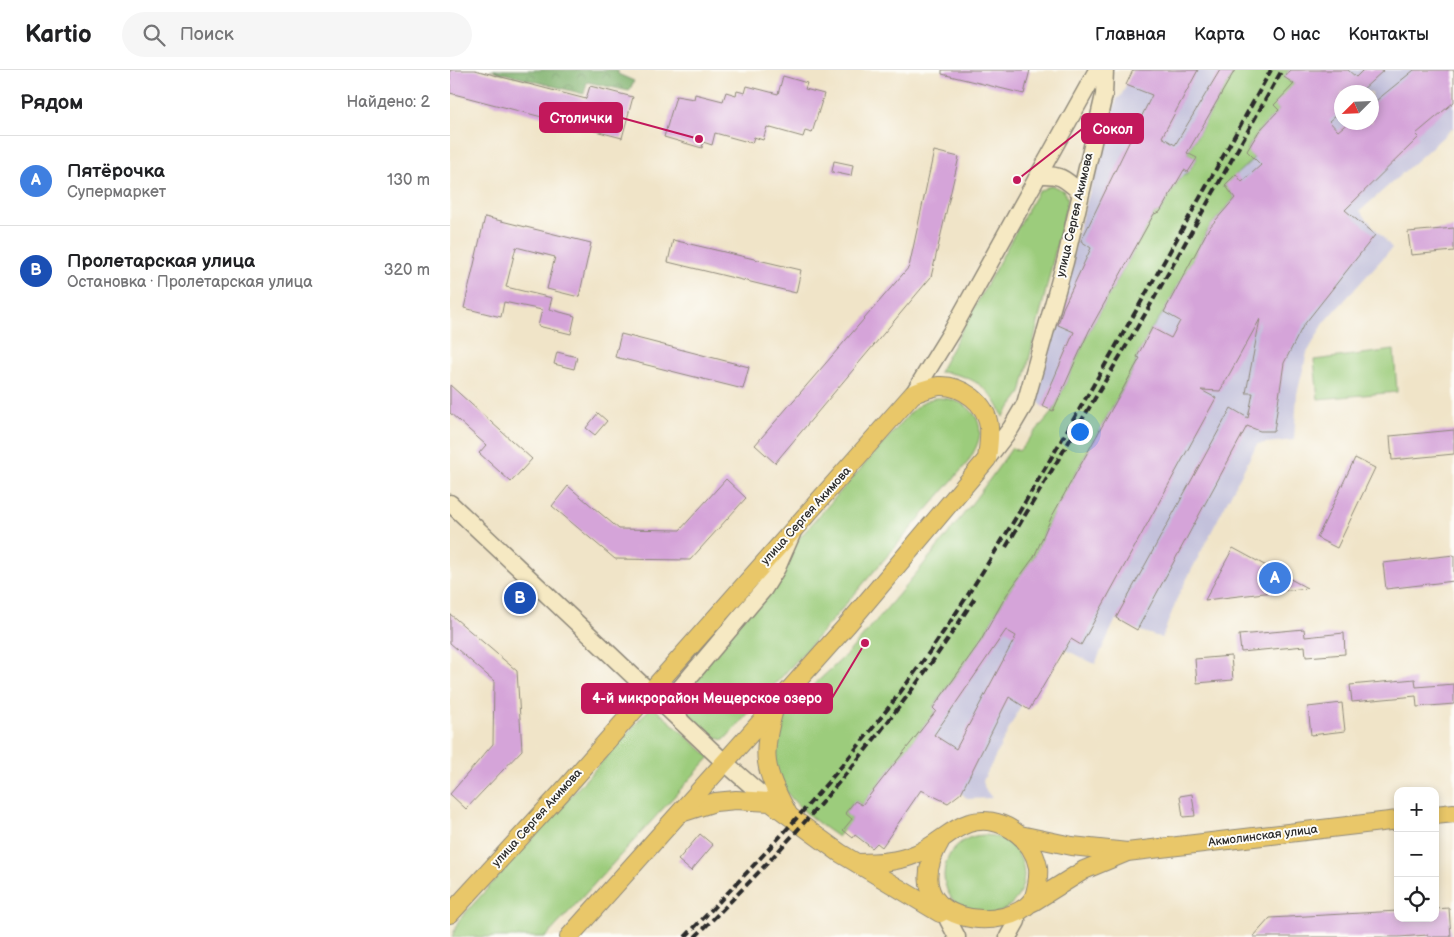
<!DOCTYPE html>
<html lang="ru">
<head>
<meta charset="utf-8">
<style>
	:root { --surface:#fff; --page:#f6f6f6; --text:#202124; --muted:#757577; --line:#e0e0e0; --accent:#0b8043 }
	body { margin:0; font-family:"Balsamiq Sans",sans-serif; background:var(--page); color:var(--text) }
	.controls { position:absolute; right:15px; bottom:15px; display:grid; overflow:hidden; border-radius:10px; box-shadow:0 2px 8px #0003 }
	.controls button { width:45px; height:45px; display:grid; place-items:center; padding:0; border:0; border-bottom:1px solid var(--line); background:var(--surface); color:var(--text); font:25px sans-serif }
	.compass { position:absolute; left:884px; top:15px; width:45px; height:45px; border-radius:50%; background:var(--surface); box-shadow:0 2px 8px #0003; rotate:246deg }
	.you { position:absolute; left:629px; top:361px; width:18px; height:18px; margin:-12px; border:4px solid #fff; border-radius:50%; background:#1a73e8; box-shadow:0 0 0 8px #1a73e833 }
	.badge { display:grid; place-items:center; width:32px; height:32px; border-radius:50%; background:var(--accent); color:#fff; font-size:16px; font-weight:700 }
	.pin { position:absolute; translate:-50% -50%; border:2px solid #fff; box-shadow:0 1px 5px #0006 }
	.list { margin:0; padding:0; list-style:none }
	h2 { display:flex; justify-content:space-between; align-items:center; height:65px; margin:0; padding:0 20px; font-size:21px }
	h2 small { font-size:16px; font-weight:400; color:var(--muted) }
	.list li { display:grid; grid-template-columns:32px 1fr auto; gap:15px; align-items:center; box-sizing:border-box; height:90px; padding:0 20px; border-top:1px solid var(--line) }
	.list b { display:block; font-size:19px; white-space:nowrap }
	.list p { margin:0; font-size:16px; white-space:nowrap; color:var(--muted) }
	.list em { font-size:16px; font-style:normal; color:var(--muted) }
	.icon { flex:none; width:28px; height:28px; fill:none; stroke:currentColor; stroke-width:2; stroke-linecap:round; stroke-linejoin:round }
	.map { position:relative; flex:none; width:1004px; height:867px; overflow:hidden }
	header { display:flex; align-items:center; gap:30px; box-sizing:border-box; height:70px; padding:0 25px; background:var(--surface); border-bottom:1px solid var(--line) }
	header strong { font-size:24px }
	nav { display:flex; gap:28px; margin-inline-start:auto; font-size:18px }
	.search { width:350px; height:45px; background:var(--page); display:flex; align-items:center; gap:12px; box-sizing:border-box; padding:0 18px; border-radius:28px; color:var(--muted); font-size:19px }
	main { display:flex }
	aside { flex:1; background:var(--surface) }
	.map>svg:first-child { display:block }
	.industrial { fill:#c3c1db; fill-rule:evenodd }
	.green { fill:#9ccc7b; stroke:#647c53 }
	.forest { fill:url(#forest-crowns); stroke:#546e4b }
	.building { fill:#d5a4d9; fill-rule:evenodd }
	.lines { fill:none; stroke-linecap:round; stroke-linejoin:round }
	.secondary-casing { stroke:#8e887a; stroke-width:19 }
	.primary-casing { stroke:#8e887a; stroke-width:20 }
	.secondary { stroke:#f6e9c3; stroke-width:16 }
	.primary { stroke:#e9c769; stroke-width:18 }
	.rail { stroke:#2b2b2b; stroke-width:4; stroke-dasharray:8 4; stroke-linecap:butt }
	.labels { text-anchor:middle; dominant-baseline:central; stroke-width:4; stroke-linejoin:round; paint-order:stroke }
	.street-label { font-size:12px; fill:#2b2b2b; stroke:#fdfcf7 }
	.leader { fill:none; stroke:#c2185b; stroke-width:2 }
	.callout-dot { fill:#c2185b; stroke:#fdfcf7; stroke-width:2 }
	.callout { fill:#c2185b; stroke:#c2185b; stroke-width:2 }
	.callout-label { font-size:14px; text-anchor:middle; font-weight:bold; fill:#fff }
</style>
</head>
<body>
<header>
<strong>Kartio</strong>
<div class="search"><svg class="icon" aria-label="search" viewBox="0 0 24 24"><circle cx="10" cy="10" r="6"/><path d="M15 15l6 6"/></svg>Поиск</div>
<nav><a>Главная</a><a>Карта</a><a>О нас</a><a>Контакты</a></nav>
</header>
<main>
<aside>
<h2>Рядом<small>Найдено: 2</small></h2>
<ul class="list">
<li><span class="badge" style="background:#3f7fe0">A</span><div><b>Пятёрочка</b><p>Супермаркет</p></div><em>130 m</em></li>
<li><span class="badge" style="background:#1a4fb4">B</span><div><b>Пролетарская улица</b><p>Остановка · Пролетарская улица</p></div><em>320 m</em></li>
</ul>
</aside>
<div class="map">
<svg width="1004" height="867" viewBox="0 0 1004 867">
	<defs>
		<pattern id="forest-crowns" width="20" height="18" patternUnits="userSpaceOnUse" patternTransform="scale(1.25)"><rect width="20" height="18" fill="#7db06b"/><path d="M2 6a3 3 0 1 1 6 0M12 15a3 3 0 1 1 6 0" fill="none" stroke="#678f58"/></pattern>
	</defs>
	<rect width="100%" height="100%" fill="#fdfcf7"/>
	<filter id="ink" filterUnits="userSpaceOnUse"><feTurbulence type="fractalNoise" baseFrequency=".02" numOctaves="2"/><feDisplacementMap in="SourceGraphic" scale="10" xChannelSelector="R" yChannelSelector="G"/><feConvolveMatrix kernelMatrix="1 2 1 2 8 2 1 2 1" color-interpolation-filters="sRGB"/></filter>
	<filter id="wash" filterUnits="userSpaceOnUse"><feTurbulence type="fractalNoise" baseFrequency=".0096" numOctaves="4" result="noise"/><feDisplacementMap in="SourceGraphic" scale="20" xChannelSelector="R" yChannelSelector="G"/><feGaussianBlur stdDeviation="1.12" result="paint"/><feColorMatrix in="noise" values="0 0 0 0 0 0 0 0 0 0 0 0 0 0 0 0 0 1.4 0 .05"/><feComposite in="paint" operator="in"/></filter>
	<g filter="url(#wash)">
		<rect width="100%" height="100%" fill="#f0e4c8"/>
		<!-- industrial -->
		<g class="industrial">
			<polygon points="683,0 785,0 737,83 747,88 738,102 729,109 710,142 603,341 592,336 585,327 607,255 628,161 667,29 671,26"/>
			<path d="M840 0H1004V57L910 141 942 178 874 253 857 283 847 324 844 370 807 374 728 526 712 568 687 560 666 549 645 594 612 578 569 633 571 635 533 711 535 719 542 728 518 729 511 723 478 710 432 777 427 773 422 778 393 760 402 749 395 743 405 731 412 735 486 641 483 638 530 572 557 524 584 487 601 448 685 296 687 287 702 258 714 242 775 115 804 88 797 81 809 61 829 40 844 14 834 7ZM892 22H922V52H892Z"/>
		</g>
		<!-- green -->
		<g class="green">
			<path d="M785 0H840L834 7 844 14 825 35 829 40 809 61 797 80 804 88 775 115 785 128 759 158 714 242 702 258 687 287 685 296 601 448 584 487 557 524 530 572 483 637 486 641 412 735 405 731 395 743 402 749 388 767C363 750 323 721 323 687 322 677 326 664 331 655 348 623 383 601 406 574 461 511 515 446 562 378L569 381 603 341 639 261 704 144 710 142 729 109 738 102 747 88 737 83Z"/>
			<path d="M601 115 614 121 618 129 571 323 553 347C542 317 520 304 489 302L583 130 588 122Z"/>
			<polygon points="944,280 947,322 868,329 864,290"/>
			<path d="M485 328C506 327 530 338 530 363 529 374 523 383 518 392L359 577 274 670C249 663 239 655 229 631L344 474 462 341 475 331Z"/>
			<polygon points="202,636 260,687 96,867 2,867 9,850"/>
			<circle cx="534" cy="805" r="40"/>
		</g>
		<!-- forest -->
		<polygon class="forest" points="40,0 168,0 168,4 184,11 179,21 137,12 134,24"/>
		<g id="blocks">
			<!-- building -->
			<g class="building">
				<polygon points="0,0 25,0 136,29 140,16 183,27 172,68 0,23"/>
				<polygon points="492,0 580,0 574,24 492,4"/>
				<polygon points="683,0 748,0 712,67 725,75 770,0 785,0 737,83 747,88 738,102 734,100 710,142 704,144 639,261 603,341 592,336 624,262 608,255 613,238 641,178 631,171 702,25 676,15"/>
				<path d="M840 0H898L906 7 913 0H934L910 22H892V40L879 51 888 61 899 52H922V34L964 0H1004V32L966 64 969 67 895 140 925 165 853 256 834 293 824 361H810L797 356 687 560 666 548 781 338 798 348 803 323H796L810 249 770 321 751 320 766 328 631 575 621 569 579 640 559 627 511 723 498 733 471 720 432 777 427 773 422 778 405 765 403 768 393 760 402 749 395 743 405 731 412 735 486 641 483 638 530 572 557 524 584 487 601 448 690 288 687 287 702 258 721 268 730 251 714 242 759 158 785 128 775 115 786 104 792 112 811 95 797 81 809 61 829 40 824 35 844 14 834 7ZM556 560 566 566 506 679 484 665Z"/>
				<polygon points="333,6 357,13 355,19 374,24 362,63 355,61 353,67 317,57 313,70 304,67 302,73 265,63 262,75 253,72 252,78 214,67 226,26 244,29 245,24 273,31 276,22 286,25 287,21 295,23 297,16 328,24"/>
				<polygon points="484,81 509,87 481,207 325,393 305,375 459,197"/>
				<polygon points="384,91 403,95 401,106 382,102"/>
				<polygon points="35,147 141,173 129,227 97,219 105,187 66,177 56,217 102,228 99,239 125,246 121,264 88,256 92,240 54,232 51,247 14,238"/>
				<polygon points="1004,158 1004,181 961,185 958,162"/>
				<polygon points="223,170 351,200 346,223 218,192"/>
				<polygon points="171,264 299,297 293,319 165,287"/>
				<polygon points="107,282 127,287 124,299 104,294"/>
				<polygon points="0,315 82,389 61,412 29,383 36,375 0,343"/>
				<polygon points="148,343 157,351 145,365 136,358"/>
				<polygon points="1004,360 1004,384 942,390 940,366"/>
				<polygon points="905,388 925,398 887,478 867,468"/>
				<polygon points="276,409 296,428 240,490 165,489 102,436 118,416 169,459 230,460"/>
				<polygon points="783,478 857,518 755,530"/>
				<polygon points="1004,485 1004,511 936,519 933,493"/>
				<polygon points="0,544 67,601 72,680 16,739 0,724 43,674 44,611 0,573"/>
				<polygon points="854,559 855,567 894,563 895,584 856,587 855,576 791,582 789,565"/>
				<polygon points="781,586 783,610 747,613 745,589"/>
				<polygon points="965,609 966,617 1004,614 1004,634 967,637 966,626 902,632 900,615"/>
				<polygon points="892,633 895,661 861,665 858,637"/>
				<polygon points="742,724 745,746 733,747 730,726"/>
				<polygon points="250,764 263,775 241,801 228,790"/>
				<polygon points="999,838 1001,867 978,867 978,865 949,867 803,867 820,848 948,841 948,848 985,848 985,839"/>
			</g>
		</g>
	</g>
	<g filter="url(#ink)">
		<use href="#blocks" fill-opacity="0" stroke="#8e887a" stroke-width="1"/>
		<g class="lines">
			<defs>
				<g id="secondary">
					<path d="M589 105C610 104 614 108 630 122"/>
					<polyline points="463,324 503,259 647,0"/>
					<polyline points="537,389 561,358 575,334 615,192 654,25 655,0"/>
					<polyline points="0,433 273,691 320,732"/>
					<polyline points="230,650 225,633 231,617 314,519 327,498 342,464"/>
					<polyline points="498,850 507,867"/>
					<polyline points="558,867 567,851"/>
				</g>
				<g id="primary">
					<path d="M324 639C311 686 314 699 337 742"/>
					<polyline points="231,743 265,732 286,730 320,732 390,783 490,843"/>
					<polyline points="985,745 1004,743"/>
					<polyline points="570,765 622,776 677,782 948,750"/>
					<path d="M407 793C428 793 447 792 466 784 486 776 500 759 519 753 549 744 582 766 588 797 589 807 587 817 584 827 562 867 441 855 490 772"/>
					<polyline points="583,832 634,800 675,783"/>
					<path d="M0 844 111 723 463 324C471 321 481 317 489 316 512 315 537 333 539 357 540 367 538 379 537 389L398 554 119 867"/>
				</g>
			</defs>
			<!-- secondary casing -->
			<use href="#secondary" class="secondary-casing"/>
			<!-- primary casing -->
			<use href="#primary" class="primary-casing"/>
			<!-- secondary -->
			<use href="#secondary" class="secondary"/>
			<!-- primary -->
			<use href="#primary" class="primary"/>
			<!-- rail -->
			<g class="rail">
				<polyline points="556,477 697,241 832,0"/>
				<path d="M235 867C320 780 402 691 473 591 530 511 579 426 629 340 694 228 758 114 821 0"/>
				<path d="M245 867C350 764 447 651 526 526"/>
			</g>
		</g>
	</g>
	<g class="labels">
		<!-- street labels -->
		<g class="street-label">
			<text transform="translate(625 145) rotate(-77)">улица Сергея Акимова</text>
			<text transform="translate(356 446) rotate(-48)">улица Сергея Акимова</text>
			<text transform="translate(87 748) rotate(-48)">улица Сергея Акимова</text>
			<text transform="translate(813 766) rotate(-7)">Акмолинская улица</text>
		</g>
	</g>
	<!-- callouts -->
	<path class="leader" d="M249 69L172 48M567 110L632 59M415 573L382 628"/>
	<g class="callout-dot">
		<circle cx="249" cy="69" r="5"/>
		<circle cx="567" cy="110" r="5"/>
		<circle cx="415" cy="573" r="5"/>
	</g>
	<g class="callout">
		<rect x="90" y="33" width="82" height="29" rx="5"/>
		<rect x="632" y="44" width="61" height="29" rx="5"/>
		<rect x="132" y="614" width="250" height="29" rx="5"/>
	</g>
	<g class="callout-label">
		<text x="131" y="53">Столички</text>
		<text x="663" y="64">Сокол</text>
		<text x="257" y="633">4-й микрорайон Мещерское озеро</text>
	</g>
</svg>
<div class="controls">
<button>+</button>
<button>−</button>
<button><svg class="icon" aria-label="locate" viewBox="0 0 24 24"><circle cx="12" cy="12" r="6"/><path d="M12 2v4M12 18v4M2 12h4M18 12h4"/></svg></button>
</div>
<svg class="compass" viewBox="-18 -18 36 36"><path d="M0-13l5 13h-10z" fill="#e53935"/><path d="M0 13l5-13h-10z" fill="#757577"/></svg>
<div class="you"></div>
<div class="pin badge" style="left:825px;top:508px;background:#3f7fe0">A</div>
<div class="pin badge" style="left:70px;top:528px;background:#1a4fb4">B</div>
</div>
</main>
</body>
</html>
